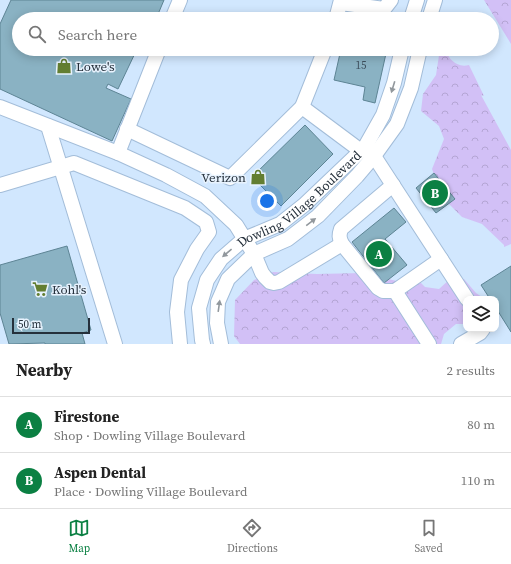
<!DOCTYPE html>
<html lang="en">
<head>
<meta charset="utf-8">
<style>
	:root { --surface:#fff; --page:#f2f2f2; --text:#222; --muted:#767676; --line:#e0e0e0; --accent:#0b8043 }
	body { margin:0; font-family:"Source Serif 4",serif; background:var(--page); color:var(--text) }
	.controls { position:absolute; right:12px; bottom:12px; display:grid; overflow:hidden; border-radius:8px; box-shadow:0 2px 10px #0003 }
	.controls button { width:36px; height:36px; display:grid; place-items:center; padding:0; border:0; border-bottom:1px solid var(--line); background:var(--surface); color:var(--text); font:20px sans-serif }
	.scale { position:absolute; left:12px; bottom:10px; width:78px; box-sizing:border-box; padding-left:4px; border:2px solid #25303b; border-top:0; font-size:11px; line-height:14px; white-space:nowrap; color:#25303b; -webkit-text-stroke:3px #e8f3fe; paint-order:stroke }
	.you { position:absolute; left:267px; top:201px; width:14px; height:14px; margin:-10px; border:3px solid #fff; border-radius:50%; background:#1a73e8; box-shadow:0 0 0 6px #1a73e833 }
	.badge { display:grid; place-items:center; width:26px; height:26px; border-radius:50%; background:var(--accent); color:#fff; font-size:13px; font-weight:700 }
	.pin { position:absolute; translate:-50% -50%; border:2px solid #fff; box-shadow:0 1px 4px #0006 }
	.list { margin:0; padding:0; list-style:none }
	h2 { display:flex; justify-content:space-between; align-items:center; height:52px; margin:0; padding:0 16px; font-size:17px }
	h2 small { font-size:13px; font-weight:400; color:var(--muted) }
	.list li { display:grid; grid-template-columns:26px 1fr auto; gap:12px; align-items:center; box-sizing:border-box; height:56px; padding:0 16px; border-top:1px solid var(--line) }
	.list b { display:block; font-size:15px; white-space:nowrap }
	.list p { margin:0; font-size:13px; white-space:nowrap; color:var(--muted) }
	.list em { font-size:13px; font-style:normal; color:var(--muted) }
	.icon { flex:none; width:22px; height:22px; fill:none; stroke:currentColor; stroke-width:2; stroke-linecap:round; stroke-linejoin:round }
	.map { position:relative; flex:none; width:511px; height:344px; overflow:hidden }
	.search { position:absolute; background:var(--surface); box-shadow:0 2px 10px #0003; left:12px; right:12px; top:12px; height:44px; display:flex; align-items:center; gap:10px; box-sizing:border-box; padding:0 14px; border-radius:22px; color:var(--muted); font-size:15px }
	.sheet { height:164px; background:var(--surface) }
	nav { display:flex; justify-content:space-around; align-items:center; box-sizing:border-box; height:56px; border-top:1px solid var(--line); background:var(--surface); font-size:11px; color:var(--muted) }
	nav a { display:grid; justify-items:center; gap:2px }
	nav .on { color:var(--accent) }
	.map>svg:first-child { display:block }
	.forest { fill:url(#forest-crowns) }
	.building { fill:#8ab2c3; stroke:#5d8494 }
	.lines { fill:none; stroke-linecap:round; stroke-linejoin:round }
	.minor-casing { stroke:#a3bdd9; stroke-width:16 }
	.minor { stroke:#fff; stroke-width:14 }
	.oneway { fill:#92989d }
	.labels { text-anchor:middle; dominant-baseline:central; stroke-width:3; stroke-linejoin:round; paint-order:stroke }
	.number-label { font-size:11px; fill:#3e505d }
	.poi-label { font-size:13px; fill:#25303b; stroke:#e8f3fe; text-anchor:start }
	.street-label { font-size:13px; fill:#25303b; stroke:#e8f3fe }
</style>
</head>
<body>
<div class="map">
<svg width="511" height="344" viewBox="0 0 511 344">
	<defs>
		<pattern id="forest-crowns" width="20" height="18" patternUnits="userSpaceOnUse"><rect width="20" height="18" fill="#d2c0f6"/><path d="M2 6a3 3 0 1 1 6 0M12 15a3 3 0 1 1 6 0" fill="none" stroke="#b4a5d4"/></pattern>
	</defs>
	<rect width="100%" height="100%" fill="#d1e7fe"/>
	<!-- forest -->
	<g class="forest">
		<polygon points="484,0 511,0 511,44"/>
		<path d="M440 49H445C449 60 457 68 469 65L484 96 481 95 511 150V244L504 247V245L482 224 462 217 443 198 432 169 444 139 439 126 421 111 423 94 436 75Z"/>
		<polygon points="273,272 317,274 363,273 405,283 417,279 425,287 439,289 450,279 464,279 476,293 485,299 466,299 466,324 456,324 444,334 441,344 240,344 234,336 235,300 254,280"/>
	</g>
	<!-- building -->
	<g class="building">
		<polygon points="11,0 164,0 156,19 19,19 19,49 137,49 118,89 108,84 106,88 131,99 112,141 0,89 0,24"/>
		<polygon points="341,49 387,49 375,103 363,100 365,87 334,80"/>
		<polygon points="305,125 333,154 281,206 252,177"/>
		<polygon points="434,173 455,199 436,213 416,188"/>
		<polygon points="394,208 406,222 385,239 407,265 384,283 352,242"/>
		<polygon points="67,246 91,330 82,333 85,344 45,344 45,343 9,344 0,313 0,265"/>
		<polygon points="511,266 511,332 496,308 496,299 490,299 481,285"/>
	</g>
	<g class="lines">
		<defs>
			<g id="minor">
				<polyline points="341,3 384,9 391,0"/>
				<polyline points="172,19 180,0"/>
				<polyline points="336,19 341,0"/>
				<polyline points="411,19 417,0"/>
				<polyline points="429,19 435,0"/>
				<polyline points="159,49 118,153 166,175 205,196 236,225 254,254 262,273 265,277 270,282 274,283 279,282 342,244"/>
				<polyline points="0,107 118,153"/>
				<polyline points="302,107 361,151"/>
				<polyline points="48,126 115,344"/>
				<polyline points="127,129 230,178 302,107 325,49"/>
				<polyline points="374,156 467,299"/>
				<polyline points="0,185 74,163 185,208 206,222 209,232 197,249 181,280 177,312 180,344"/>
				<path d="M393 185 341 229C339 235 339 238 342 244L378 288 383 291H395L429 344"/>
				<polyline points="395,291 441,259"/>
				<path id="s1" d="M203 344 202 340 199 308 207 280 221 259 244 239 280 224 304 205 365 147 383 115 394 83 402 49"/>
				<polyline points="221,344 217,323 218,302 228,279 254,254 288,239 318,216 357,176 374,156 397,124 411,88 420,49"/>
				<polyline points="461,344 480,333 483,329"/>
			</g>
		</defs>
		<!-- minor casing -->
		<use href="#minor" class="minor-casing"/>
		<!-- minor -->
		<use href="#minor" class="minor"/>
	</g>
	<!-- one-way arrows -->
	<defs><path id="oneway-solid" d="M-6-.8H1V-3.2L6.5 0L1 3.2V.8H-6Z"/></defs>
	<g class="oneway">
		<use href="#oneway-solid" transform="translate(393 87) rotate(107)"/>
		<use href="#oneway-solid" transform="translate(311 222) rotate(-37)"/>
		<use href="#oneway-solid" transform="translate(227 253) rotate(140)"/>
		<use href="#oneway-solid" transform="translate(219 306) rotate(-82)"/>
	</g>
	<!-- icons -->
	<defs>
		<symbol id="shop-bare" viewBox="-9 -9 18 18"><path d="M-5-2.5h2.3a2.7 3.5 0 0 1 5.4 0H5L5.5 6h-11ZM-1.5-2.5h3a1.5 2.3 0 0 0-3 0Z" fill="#637e31" stroke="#e8f3fe" stroke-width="2.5" paint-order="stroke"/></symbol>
		<symbol id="supermarket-bare" viewBox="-9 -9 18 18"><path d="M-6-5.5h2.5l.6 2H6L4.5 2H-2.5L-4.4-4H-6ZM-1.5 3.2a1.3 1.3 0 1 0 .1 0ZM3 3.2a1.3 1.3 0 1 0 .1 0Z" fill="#637e31" stroke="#e8f3fe" stroke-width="2.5" paint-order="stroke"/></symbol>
	</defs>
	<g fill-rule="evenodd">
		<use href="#shop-bare" x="53" y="55" width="22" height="22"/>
		<use href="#shop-bare" x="247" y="166" width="22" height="22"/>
		<use href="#supermarket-bare" x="29" y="278" width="22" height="22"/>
	</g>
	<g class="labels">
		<!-- number labels -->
		<g class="number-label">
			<text x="361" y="65">15</text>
		</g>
		<!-- poi labels -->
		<g class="poi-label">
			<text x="76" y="66">Lowe's</text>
			<text x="246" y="177" text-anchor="end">Verizon</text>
			<text x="52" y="289">Kohl's</text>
		</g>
		<!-- street labels -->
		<g class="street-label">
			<text stroke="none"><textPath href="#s1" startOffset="190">Dowling Village Boulevard</textPath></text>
		</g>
	</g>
</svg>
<div class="controls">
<button><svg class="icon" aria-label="layers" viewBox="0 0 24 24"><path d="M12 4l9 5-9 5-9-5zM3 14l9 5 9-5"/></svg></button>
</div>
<div class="scale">50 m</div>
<div class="you"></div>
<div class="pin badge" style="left:379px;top:254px">A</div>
<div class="pin badge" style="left:435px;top:193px">B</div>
<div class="search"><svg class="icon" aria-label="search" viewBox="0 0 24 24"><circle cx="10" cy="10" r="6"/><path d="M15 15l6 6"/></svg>Search here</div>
</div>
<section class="sheet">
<h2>Nearby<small>2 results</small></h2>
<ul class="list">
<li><span class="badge">A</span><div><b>Firestone</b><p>Shop · Dowling Village Boulevard</p></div><em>80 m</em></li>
<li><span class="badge">B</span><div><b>Aspen Dental</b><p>Place · Dowling Village Boulevard</p></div><em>110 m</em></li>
</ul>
</section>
<nav>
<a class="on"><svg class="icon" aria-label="map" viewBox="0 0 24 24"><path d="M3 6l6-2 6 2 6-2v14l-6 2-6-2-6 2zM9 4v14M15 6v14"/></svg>Map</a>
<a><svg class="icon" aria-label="directions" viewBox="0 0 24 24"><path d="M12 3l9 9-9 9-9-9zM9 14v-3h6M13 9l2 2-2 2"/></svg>Directions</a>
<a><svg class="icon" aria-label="saved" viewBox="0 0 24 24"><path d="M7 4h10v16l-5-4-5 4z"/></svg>Saved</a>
</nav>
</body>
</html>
